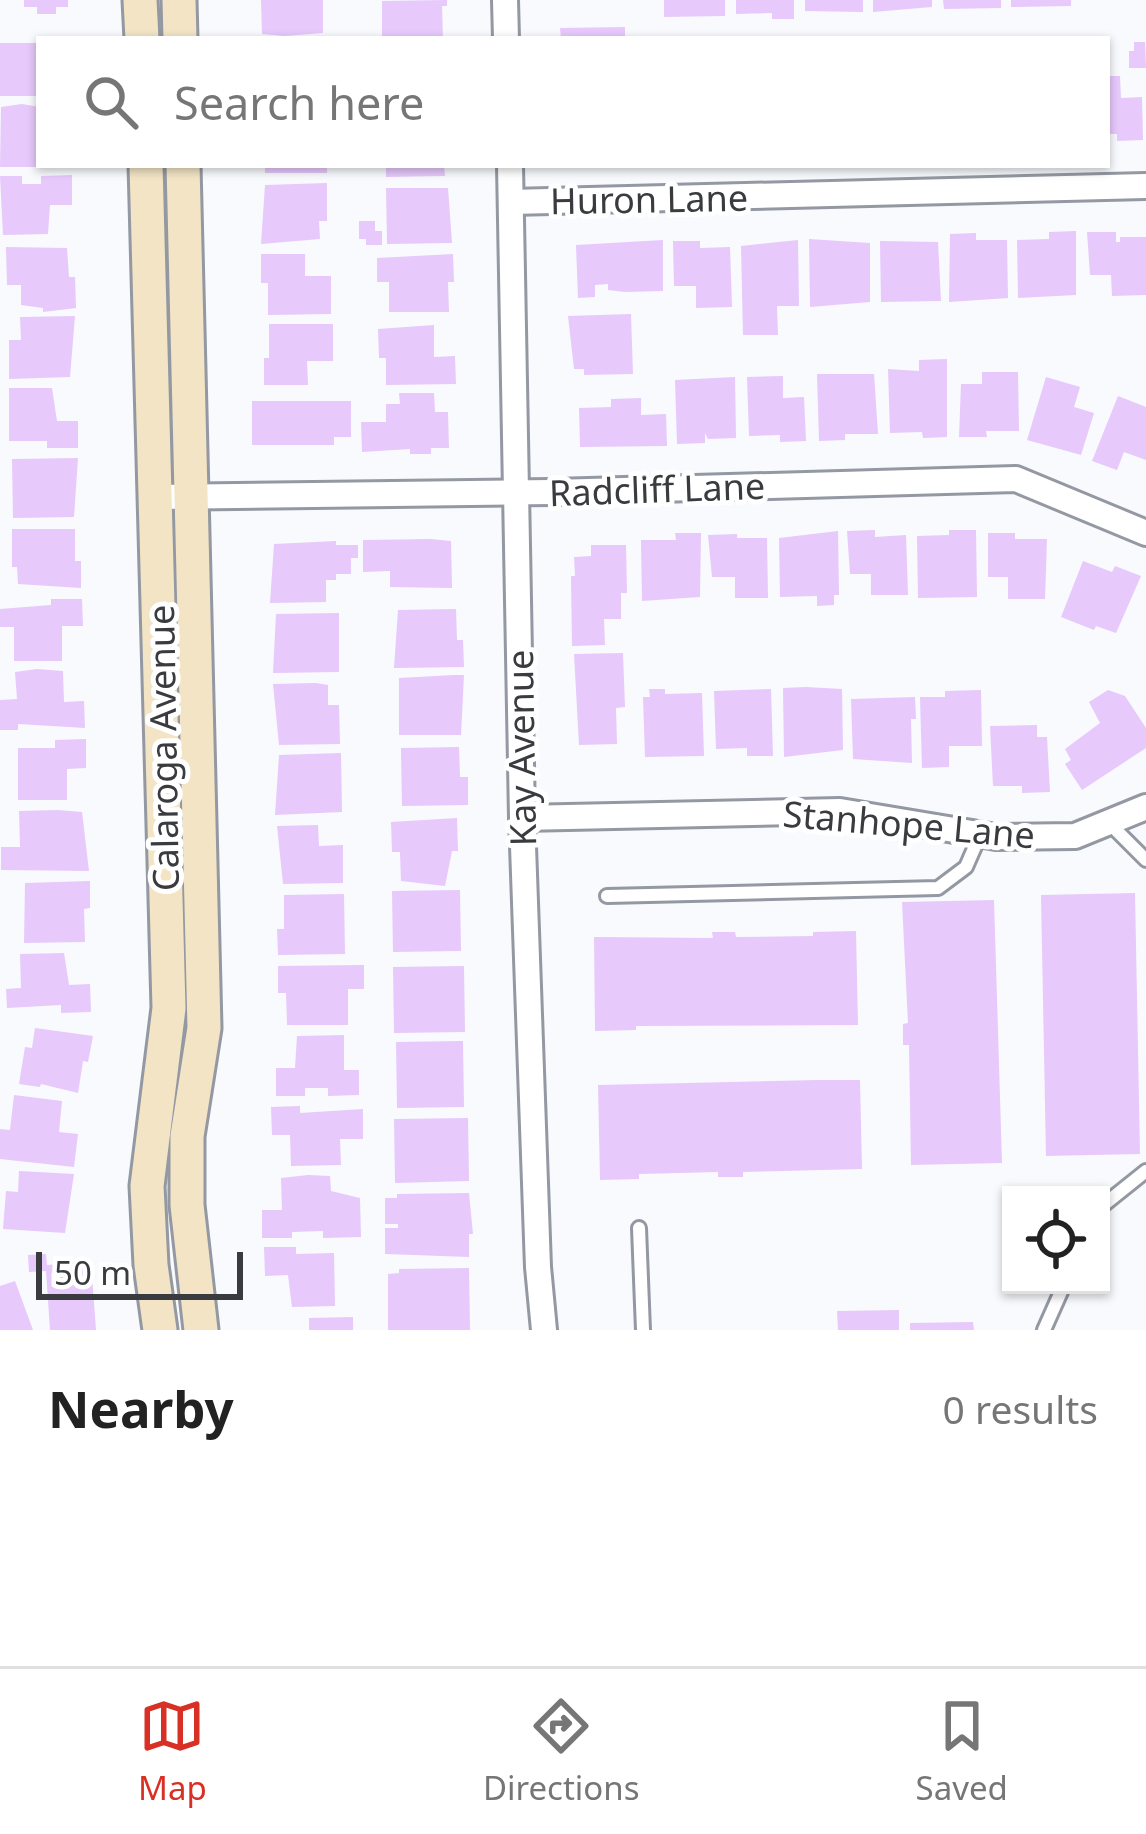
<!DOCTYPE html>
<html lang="en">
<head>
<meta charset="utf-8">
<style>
	:root { --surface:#fff; --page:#f2f2f2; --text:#222; --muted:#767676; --line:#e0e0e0; --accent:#d93025 }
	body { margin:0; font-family:"Noto Sans",sans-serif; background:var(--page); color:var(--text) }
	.controls { position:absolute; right:36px; bottom:36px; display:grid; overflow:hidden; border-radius:0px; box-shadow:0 3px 9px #0004 }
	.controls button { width:108px; height:108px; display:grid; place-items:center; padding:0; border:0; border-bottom:3px solid var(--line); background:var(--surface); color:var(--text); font:60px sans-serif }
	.scale { position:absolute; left:36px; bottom:30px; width:207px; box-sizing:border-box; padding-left:12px; border:6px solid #393b3f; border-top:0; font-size:33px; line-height:42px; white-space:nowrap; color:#393b3f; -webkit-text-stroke:9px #fff; paint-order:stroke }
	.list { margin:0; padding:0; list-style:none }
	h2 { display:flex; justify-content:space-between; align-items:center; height:156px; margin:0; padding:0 48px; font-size:51px }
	h2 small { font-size:39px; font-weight:400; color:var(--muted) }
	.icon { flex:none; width:66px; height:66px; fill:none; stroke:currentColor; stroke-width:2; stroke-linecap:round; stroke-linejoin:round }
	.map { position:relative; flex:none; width:1146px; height:1330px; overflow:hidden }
	.search { position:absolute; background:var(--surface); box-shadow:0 3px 9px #0004; left:36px; right:36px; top:36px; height:132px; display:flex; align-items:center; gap:30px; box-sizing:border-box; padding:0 42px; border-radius:0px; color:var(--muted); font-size:45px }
	.sheet { height:336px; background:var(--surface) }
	nav { display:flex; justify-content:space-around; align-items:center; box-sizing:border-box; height:168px; border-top:3px solid var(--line); background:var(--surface); font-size:33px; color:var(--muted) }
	nav a { display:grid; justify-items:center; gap:6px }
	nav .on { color:var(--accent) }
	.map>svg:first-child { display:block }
	.building { fill:#e7c9fc }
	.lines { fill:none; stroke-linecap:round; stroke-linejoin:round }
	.lane-casing { stroke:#9398a2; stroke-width:18 }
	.street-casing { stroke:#9398a2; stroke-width:30 }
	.secondary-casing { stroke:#9398a2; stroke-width:39 }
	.lane { stroke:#fff; stroke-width:12 }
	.street { stroke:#fff; stroke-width:24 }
	.secondary { stroke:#f2e4c5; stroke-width:33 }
	.labels { text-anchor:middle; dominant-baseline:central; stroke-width:10; stroke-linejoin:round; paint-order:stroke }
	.street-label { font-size:36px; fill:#393b3f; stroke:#fff }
</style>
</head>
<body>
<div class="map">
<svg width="1146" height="1330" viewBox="0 0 1146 1330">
	<rect width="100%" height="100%" fill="#f8fafe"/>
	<!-- building -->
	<g class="building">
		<polygon points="24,0 68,0 68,7 56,7 56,14 37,14 37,7 24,7"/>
		<polygon points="261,0 323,0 323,33 284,36 262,34"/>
		<polygon points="447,0 447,6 442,6 443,39 382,38 382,1"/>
		<polygon points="664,0 725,0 725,16 664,17"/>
		<polygon points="736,0 794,0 794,19 772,19 772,13 736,14"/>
		<polygon points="805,0 863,0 863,12 805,11"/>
		<polygon points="873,0 932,0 932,7 873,12"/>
		<polygon points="943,0 1001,0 1001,8 944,9"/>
		<polygon points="1011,0 1071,0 1071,6 1011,7"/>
		<polygon points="625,27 625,39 561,39 560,28"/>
		<polygon points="1134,42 1145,42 1146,68 1129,68 1129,51 1134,51"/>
		<rect x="0" y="43" width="39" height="53"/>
		<polygon points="1107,76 1120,76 1121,98 1142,97 1143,140 1117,141 1117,134 1107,134"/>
		<polygon points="22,104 39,107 39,167 0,167 1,107"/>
		<rect x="265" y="165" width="62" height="8"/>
		<polygon points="386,165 444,165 445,176 386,177"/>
		<polygon points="72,175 72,205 50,205 48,234 3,235 0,176 22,176 22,184 41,184 41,176"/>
		<polygon points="327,183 327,221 319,221 320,239 261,244 265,185"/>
		<polygon points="386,188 448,188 452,243 387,244"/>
		<polygon points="359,221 375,221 375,231 382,231 382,245 366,245 366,239 359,239"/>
		<polygon points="1076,231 1076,295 1018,298 1017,240 1049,239 1049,232"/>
		<polygon points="1087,232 1116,232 1116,242 1120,242 1120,237 1146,237 1146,295 1112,296 1111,275 1090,275"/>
		<polygon points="976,233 976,240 1007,240 1008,298 949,302 950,234"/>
		<polygon points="809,239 870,243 870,302 810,307"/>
		<polygon points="663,240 663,291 625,292 608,290 608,284 595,285 595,297 578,298 576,245"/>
		<polygon points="798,240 799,306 777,306 778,335 743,335 741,246"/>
		<polygon points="673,241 700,241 700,248 730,247 732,307 696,308 696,286 674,286"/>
		<polygon points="880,241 938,242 941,301 881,302"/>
		<polygon points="6,247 67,248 69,277 75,277 76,308 43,312 43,308 21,305 21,285 7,285"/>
		<polygon points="261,254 305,254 305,276 331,276 331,314 268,315 268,283 261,283"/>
		<polygon points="453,254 454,282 448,282 449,312 389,312 389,282 377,282 377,258"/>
		<polygon points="631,314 633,374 584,375 584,369 574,369 568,316"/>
		<polygon points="75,316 70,377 9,379 9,340 21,340 20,317"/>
		<polygon points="269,324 333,324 333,361 307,361 308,385 264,385 264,358 269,358"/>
		<polygon points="434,325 434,357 455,356 456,384 386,385 386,358 379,358 378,329"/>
		<polygon points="947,359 947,437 923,438 922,432 890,433 888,369 919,371 919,360"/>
		<polygon points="982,372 1018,372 1019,431 986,431 987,437 959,437 961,384 982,384"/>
		<polygon points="817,374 874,374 878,434 845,434 845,440 819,441"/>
		<polygon points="783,376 783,398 804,397 806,441 780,442 780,435 749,436 747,377"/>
		<polygon points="735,377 736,438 708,439 705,433 705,443 677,444 675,380"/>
		<polygon points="1046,377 1080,387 1074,407 1094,413 1081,455 1027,440"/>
		<polygon points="9,388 52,388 57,421 78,421 78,448 47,448 47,441 9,441"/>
		<polygon points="399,393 434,393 435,412 448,412 449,448 431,448 431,454 410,454 410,449 362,452 361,422 386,422 386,404 400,404"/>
		<polygon points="1118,396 1146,407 1146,460 1124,452 1117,470 1092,461"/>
		<polygon points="641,398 641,415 666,414 667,446 580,447 579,408 611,407 611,399"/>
		<polygon points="252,401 351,401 351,437 334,437 334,445 252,445"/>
		<polygon points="78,458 74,517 13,518 12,459"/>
		<polygon points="12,529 75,529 75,561 81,561 81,588 18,584 17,567 12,567"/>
		<polygon points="875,530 875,537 906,535 908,595 871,595 871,574 850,574 847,531"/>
		<polygon points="949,530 976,530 977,597 918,598 917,536 949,535"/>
		<polygon points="838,531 839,595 834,595 834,605 817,606 817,596 780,597 779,538"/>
		<polygon points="675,533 701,533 700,597 642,601 641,540 676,540"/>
		<polygon points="988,533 1015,533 1015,539 1047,539 1045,599 1008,599 1008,577 988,577"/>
		<polygon points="737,534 737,538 767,538 768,598 735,598 735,577 712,577 708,535"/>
		<polygon points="431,539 451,541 452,588 390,587 390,571 363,572 363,540"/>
		<polygon points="336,541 336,545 358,545 358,558 351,558 351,574 336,574 336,580 326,580 326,602 270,603 274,544"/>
		<polygon points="591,545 626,545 627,593 621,593 621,619 604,619 605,645 572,646 571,576 575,576 574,557 591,556"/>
		<polygon points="1083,561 1112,572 1115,566 1141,576 1116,633 1096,626 1094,630 1061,617"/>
		<polygon points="51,599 82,599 83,626 62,626 62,661 14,661 14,627 0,627 0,609 51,605"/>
		<polygon points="456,609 457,640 463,640 464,667 394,668 398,610"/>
		<polygon points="339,613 339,672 273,673 276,614"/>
		<polygon points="623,653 625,707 616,708 617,744 579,745 574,654"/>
		<polygon points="37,669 63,671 64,702 84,701 85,728 18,724 18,730 0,730 0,700 17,699 15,672"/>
		<polygon points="454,675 464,675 461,735 399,735 399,678"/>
		<polygon points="316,683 328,685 328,705 339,705 340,744 279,745 273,684"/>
		<polygon points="806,687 842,689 843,750 784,757 783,688"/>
		<polygon points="649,689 665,689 665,694 702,693 704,756 645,757 643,697 650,697"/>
		<polygon points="771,689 773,756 747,756 747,748 716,749 714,691"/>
		<polygon points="981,690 982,746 949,746 949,767 922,768 920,697 945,697 945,691"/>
		<polygon points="1108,690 1125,696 1146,728 1146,748 1082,790 1065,764 1071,760 1065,749 1100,723 1089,702"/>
		<polygon points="915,697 916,719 911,719 912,763 853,759 851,699"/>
		<polygon points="1037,725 1037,737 1047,737 1050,792 1022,793 1022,786 993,786 990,726"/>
		<polygon points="86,739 86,768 67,769 67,800 18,800 18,748 55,748 55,740"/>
		<polygon points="459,747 460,777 468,777 468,805 402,806 401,748"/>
		<polygon points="341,753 342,812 275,815 279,755"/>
		<polygon points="58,810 82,812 89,871 1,870 1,847 20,847 19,811"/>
		<polygon points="457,818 458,851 452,851 445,886 401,881 400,852 392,852 391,822"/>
		<polygon points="318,825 319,846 343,845 343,883 283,884 277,826"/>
		<polygon points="90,881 90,908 84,909 85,942 24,943 25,883"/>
		<polygon points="460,890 461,951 393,952 392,891"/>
		<polygon points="1135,893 1140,1154 1046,1156 1041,895"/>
		<polygon points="344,894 345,954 278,955 277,929 284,929 284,895"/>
		<polygon points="994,900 1002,1163 911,1165 909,1045 903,1045 903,1024 908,1023 902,902"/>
		<polygon points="856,931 858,1025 636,1026 636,1030 595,1031 594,937 713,938 712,932 735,932 736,937 813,936 813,932"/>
		<polygon points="64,953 69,985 90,984 91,1012 61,1013 61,1005 7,1008 6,989 21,988 20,954"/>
		<polygon points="364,965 364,989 348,989 348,1025 287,1025 286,993 278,993 278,966"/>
		<polygon points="464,966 465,1032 394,1033 393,967"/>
		<polygon points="35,1028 93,1036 88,1062 83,1061 78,1093 41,1084 40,1087 19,1084 25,1047 32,1048"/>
		<polygon points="344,1035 344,1070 359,1070 359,1095 328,1096 328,1088 305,1088 305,1096 276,1096 276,1068 295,1068 297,1036"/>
		<polygon points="463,1041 464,1107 397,1108 396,1042"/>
		<polygon points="818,1080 860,1080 862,1169 743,1172 743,1177 718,1177 718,1172 639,1174 639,1179 600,1180 598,1085"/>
		<polygon points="14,1095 62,1101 59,1132 78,1134 74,1167 0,1159 0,1129 10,1130"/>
		<polygon points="300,1106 300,1113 363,1109 363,1139 340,1139 341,1165 291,1166 290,1135 272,1135 271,1107"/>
		<polygon points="468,1118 469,1181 395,1183 394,1119"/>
		<polygon points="19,1171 74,1174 65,1233 3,1229 6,1191 18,1192"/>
		<polygon points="308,1175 330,1176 331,1191 360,1198 361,1237 323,1238 323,1231 292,1232 292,1238 262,1238 262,1210 282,1210 281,1178"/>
		<polygon points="469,1193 473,1234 469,1234 469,1257 385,1254 385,1228 398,1228 398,1224 385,1224 385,1198 397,1198 397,1194"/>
		<polygon points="264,1247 296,1247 296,1254 334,1253 335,1306 292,1307 288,1275 265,1276"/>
		<polygon points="46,1254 47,1265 91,1262 96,1330 50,1330 46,1271 29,1272 28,1255"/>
		<polygon points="469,1268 470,1330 388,1330 388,1274 399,1273 399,1269"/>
		<polygon points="15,1281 33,1330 0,1330 0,1286"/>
		<polygon points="899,1310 899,1330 838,1330 837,1311"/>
		<polygon points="353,1317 353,1330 309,1330 309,1318"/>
		<polygon points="973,1322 974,1330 910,1330 910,1323"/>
	</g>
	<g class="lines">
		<defs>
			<g id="lane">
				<polyline points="1109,823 1146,860"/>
				<polyline points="607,896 938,888 966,867 980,835"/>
				<polyline points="1101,1207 1146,1171"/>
				<polyline points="639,1228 643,1330"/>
				<polyline points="1044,1330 1064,1285"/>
			</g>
			<g id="street">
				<polyline points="505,0 506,39"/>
				<polyline points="510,165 522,818 538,1267 544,1330"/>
				<polyline points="511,202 1146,186"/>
				<polyline points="158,497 553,492 1016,479 1146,533"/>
				<polyline points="522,818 840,811 996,837 1075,836 1146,807"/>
			</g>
			<g id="secondary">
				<polyline points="140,0 142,39"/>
				<polyline points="179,0 180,39"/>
				<polyline points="146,165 169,1008 147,1186 151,1265 160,1330"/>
				<polyline points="183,165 204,1028 187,1136 187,1205 201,1330"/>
			</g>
		</defs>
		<!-- lane casing -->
		<use href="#lane" class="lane-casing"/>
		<!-- street casing -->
		<use href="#street" class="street-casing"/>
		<!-- secondary casing -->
		<use href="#secondary" class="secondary-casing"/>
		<!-- lane -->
		<use href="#lane" class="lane"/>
		<!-- street -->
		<use href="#street" class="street"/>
		<!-- secondary -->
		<use href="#secondary" class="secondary"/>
	</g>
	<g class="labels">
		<!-- street labels -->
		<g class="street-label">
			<text transform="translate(649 199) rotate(-1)">Huron Lane</text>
			<text transform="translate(657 489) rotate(-2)">Radcliff Lane</text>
			<text transform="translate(163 748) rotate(-91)">Calaroga Avenue</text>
			<text transform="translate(521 748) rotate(-91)">Kay Avenue</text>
			<text transform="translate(909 824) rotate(5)">Stanhope Lane</text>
		</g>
	</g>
</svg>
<div class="controls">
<button><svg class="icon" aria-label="locate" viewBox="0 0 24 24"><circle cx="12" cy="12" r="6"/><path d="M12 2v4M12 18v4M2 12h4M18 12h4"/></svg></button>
</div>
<div class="scale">50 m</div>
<div class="search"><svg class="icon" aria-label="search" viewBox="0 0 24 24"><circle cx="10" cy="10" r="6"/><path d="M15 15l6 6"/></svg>Search here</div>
</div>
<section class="sheet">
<h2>Nearby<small>0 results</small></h2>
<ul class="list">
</ul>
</section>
<nav>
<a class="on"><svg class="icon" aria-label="map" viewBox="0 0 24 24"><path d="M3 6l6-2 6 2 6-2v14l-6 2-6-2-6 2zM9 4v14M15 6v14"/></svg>Map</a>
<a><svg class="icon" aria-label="directions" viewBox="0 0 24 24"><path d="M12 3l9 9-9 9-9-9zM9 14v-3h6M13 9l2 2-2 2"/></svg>Directions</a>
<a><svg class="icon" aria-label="saved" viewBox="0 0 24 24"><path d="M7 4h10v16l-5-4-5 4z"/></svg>Saved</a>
</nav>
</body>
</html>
